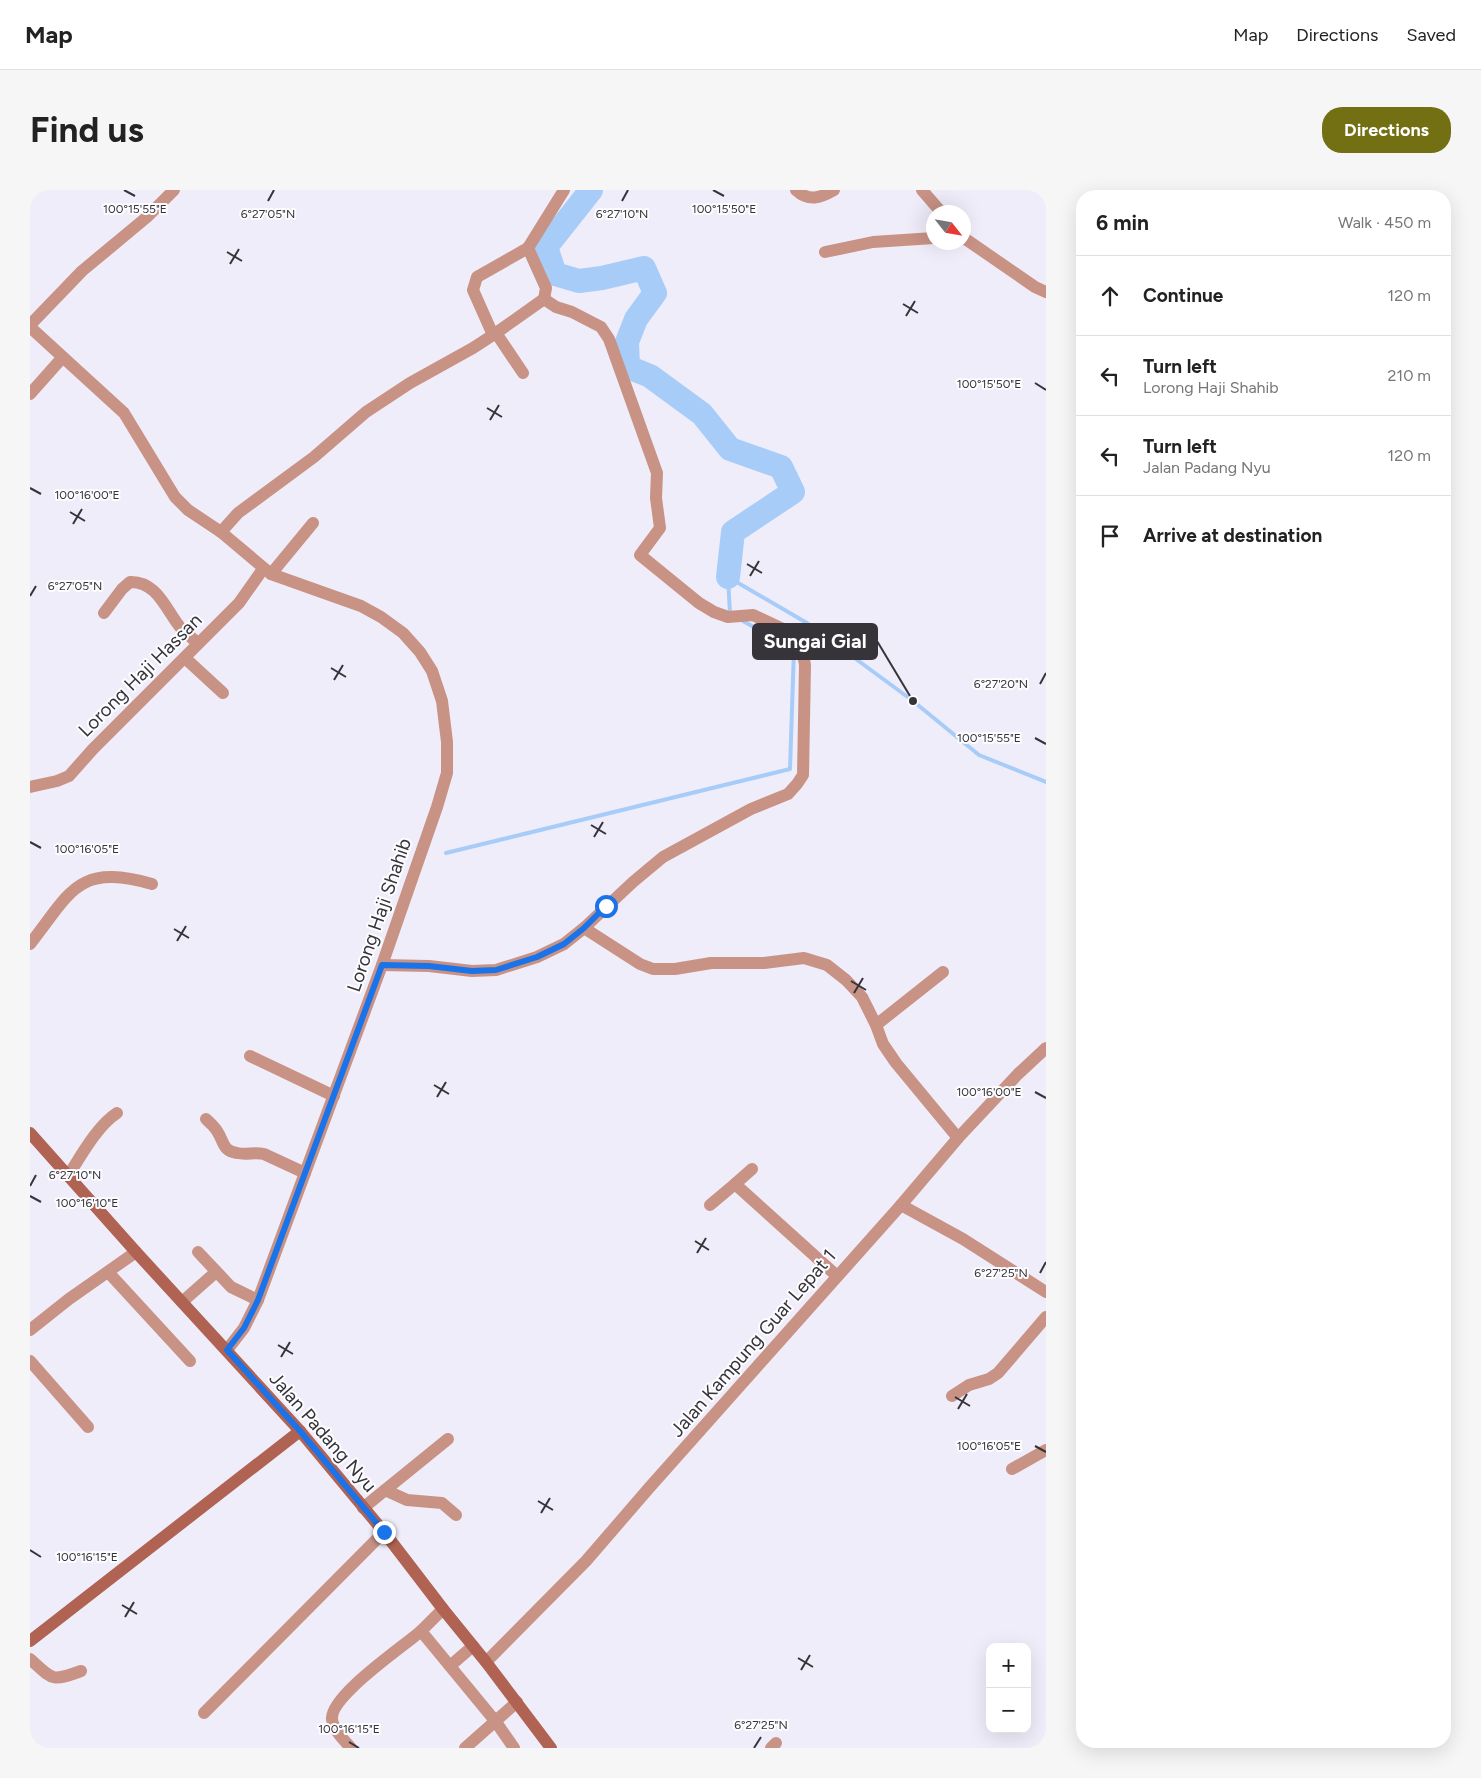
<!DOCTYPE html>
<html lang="en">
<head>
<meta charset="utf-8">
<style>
	:root { --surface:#fff; --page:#f6f6f6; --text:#222; --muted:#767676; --line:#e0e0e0; --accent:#727012 }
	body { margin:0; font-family:Figtree,sans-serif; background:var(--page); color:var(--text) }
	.controls { position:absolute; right:15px; bottom:15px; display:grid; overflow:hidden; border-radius:10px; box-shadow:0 5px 20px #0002 }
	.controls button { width:45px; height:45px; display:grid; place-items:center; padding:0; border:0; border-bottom:1px solid var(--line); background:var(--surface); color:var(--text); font:25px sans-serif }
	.compass { position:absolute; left:896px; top:15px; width:45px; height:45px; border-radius:50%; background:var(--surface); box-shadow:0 5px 20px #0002; rotate:121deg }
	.stop { position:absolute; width:15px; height:15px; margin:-11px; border:4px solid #1a73e8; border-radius:50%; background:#fff }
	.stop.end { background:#1a73e8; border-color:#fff; box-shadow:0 1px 5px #0008 }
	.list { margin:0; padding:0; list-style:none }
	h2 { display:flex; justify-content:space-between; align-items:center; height:65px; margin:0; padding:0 20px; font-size:21px }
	h2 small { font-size:16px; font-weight:400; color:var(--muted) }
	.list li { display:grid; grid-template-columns:32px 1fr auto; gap:15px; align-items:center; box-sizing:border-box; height:80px; padding:0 20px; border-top:1px solid var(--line) }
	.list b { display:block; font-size:19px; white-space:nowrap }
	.list p { margin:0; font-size:16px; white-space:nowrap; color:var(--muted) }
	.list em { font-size:16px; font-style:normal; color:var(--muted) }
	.icon { flex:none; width:28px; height:28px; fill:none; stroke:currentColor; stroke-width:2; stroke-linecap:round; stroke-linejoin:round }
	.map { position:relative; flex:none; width:1016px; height:1558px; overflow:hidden; border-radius:20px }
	header { display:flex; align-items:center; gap:30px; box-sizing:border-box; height:70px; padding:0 25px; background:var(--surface); border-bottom:1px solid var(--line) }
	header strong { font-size:24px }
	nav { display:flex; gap:28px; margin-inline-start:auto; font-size:18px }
	.intro { display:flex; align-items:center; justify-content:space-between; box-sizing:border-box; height:120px; padding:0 30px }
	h1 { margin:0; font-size:35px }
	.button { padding:12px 22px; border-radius:20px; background:var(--accent); color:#fff; font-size:18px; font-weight:700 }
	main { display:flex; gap:30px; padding:0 30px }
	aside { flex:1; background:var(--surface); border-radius:20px; box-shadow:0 5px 20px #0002 }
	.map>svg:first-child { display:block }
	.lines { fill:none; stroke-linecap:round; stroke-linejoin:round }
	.stream { stroke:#a7ccf8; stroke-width:4 }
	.river { stroke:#a7ccf8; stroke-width:24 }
	.street { stroke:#c89285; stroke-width:12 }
	.secondary { stroke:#b06352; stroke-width:12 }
	.route { stroke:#1a73e8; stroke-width:6 }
	.ticks { fill:none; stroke:#363439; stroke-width:2 }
	.labels { text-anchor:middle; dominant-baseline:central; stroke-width:4; stroke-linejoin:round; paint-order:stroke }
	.street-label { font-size:19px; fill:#363439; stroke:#fdfcff }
	.ticks-label { font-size:12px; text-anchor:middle; fill:#363439; stroke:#fdfcff; stroke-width:4; stroke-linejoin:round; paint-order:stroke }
	.leader { fill:none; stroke:#363439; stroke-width:2 }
	.callout-dot { fill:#363439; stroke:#fdfcff; stroke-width:2 }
	.callout { fill:#363439; stroke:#363439; stroke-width:2 }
	.callout-label { font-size:20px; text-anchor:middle; font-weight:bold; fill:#fff }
</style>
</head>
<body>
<header>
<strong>Map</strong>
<nav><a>Map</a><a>Directions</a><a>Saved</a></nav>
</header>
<div class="intro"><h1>Find us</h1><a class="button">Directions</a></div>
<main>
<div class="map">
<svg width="1016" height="1558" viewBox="0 0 1016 1558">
	<rect width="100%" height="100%" fill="#f0edfa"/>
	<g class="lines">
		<!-- stream -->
		<g class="stream">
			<polyline points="698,387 700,424"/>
			<polyline points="698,387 777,433 883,511 949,565 1016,592"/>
			<polyline points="416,663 760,579 764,459 711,430"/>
		</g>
		<!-- river -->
		<polyline class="river" points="561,0 516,57 525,84 549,91 572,88 614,78 625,103 606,129 597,152 598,177 620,186 672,224 700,259 751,277 763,302 703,342 698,387"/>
		<!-- street -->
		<g class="street">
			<path d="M766 0C779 12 790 8 804 0"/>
			<polyline points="892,0 911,22"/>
			<polyline points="934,48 1005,97 1016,102"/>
			<polyline points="795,62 843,52 904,48"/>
			<polyline points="0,135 52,81 117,27 144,0"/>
			<polyline points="0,137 94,223 145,307 158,320 191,342 241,384 331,416 351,427 373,443 390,462 402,481 412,511 417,552 417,583 407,617 352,775 228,1110 214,1138 197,1160"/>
			<polyline points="466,143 493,183"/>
			<polyline points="463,145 443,100 447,87 498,58"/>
			<polyline points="0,204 32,168"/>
			<polyline points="191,342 208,323 284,267 336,222 380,193 443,158 466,143 514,109 516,98 498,58 534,0"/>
			<polyline points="241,384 283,333"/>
			<path d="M74 423 92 399 100 392C127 391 136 420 150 437 155 443 162 448 168 453"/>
			<polyline points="155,468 193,503"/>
			<polyline points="0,597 27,591 39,586 63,559 209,413 233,379"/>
			<polyline points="554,738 610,774 623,779 645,779 681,773 734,773 774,768 797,775 816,790 832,807 846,835 853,854 866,873 928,948"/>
			<path d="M0 754C41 702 47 673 122 694"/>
			<polyline points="352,775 399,776 442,781 466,780 507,767 534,754 554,738 603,692 633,667 721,619 758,604 767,594 773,585 775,475 772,459 755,440 723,425 698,427 684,422 669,413 610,365 630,338 626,308 627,283 579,149 571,137 542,122 526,117 514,109"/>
			<polyline points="846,835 913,782"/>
			<polyline points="220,866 304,906"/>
			<path d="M176 929C180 933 184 936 187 941 194 951 192 961 207 963 216 965 225 962 234 964L275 983"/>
			<polyline points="722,979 705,994 807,1086"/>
			<path d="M38 986C51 966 67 936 87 923"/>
			<polyline points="680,1015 705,994"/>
			<polyline points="871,1015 933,1049 1016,1102"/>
			<polyline points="168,1062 201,1097 228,1110"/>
			<polyline points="78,1082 160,1171"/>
			<polyline points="152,1112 186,1082"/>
			<polyline points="0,1140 39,1109 106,1062"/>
			<polyline points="0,1171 58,1237"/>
			<polyline points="922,1206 939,1195 959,1189 968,1183 1016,1127"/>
			<polyline points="982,1279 1016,1260"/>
			<polyline points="355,1300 377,1310 412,1313 426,1325"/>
			<polyline points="333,1318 418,1249"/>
			<polyline points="391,1441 466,1532 484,1558"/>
			<path d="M0 1469C23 1490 21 1492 51 1481"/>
			<polyline points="456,1472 556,1371 619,1298 871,1015 928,948 988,884 1016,858"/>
			<polyline points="420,1476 443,1456"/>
			<polyline points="174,1523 354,1342"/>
			<path d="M321 1558C314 1550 303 1540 302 1529 300 1506 373 1457 391 1441 398 1434 405 1427 413 1419"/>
			<polyline points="435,1558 487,1512"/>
			<polyline points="741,1558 746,1553"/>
		</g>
		<!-- secondary -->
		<g class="secondary">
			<polyline points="0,943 106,1062 270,1241 354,1342 413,1419 456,1472 521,1558"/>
			<polyline points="0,1451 270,1241"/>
		</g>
	</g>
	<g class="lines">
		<!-- route -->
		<polyline class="route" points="354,1342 270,1241 197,1160 214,1138 228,1110 352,775 399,776 442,781 466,780 507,767 534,754 554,738 576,716"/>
	</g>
	<!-- ticks -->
	<path class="ticks" d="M94 0 105 6M683 0 694 6M238 11 244 0M592 11 598 0M197 62 212 71M200 74 209 59M873 114 888 123M876 126 885 111M1005 193 1016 200M457 218 472 227M460 230 469 215M0 298 11 304M40 322 55 331M43 334 52 319M717 374 732 383M720 386 729 371M0 406 6 396M301 478 316 487M304 490 313 475M1010 494 1016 483M1005 548 1016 554M561 635 576 644M564 647 573 632M0 652 11 658M144 739 159 748M147 751 156 736M821 791 836 800M824 803 833 788M404 895 419 904M1005 902 1016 908M407 907 416 892M0 996 6 985M0 1006 11 1012M665 1051 679 1060M667 1063 676 1048M1010 1083 1016 1072M248 1155 263 1164M251 1167 260 1152M925 1207 940 1216M928 1219 937 1204M1005 1256 1016 1262M508 1311 523 1320M511 1323 520 1308M0 1360 11 1367M92 1415 107 1424M95 1427 104 1412M768 1468 783 1477M771 1480 780 1465M319 1552 329 1558M724 1558 731 1547"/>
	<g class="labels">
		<!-- street labels -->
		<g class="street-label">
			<text transform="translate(110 485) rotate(-45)">Lorong Haji Hassan</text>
			<text transform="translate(349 725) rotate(-71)">Lorong Haji Shahib</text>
			<text transform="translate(723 1153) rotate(-49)">Jalan Kampung Guar Lepat 1</text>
			<text transform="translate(293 1242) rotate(49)">Jalan Padang Nyu</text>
		</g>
	</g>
	<g class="ticks-label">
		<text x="694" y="23">100°15'50"E</text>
		<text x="105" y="23">100°15'55"E</text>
		<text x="238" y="28">6°27'05"N</text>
		<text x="592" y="28">6°27'10"N</text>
		<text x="959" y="198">100°15'50"E</text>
		<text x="57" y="309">100°16'00"E</text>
		<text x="45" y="400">6°27'05"N</text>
		<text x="971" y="498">6°27'20"N</text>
		<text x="959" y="552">100°15'55"E</text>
		<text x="57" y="663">100°16'05"E</text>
		<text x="959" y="906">100°16'00"E</text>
		<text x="45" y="989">6°27'10"N</text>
		<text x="57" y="1017">100°16'10"E</text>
		<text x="971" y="1087">6°27'25"N</text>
		<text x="959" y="1260">100°16'05"E</text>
		<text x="57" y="1371">100°16'15"E</text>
		<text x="731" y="1539">6°27'25"N</text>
		<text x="319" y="1543">100°16'15"E</text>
	</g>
	<!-- callouts -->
	<path class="leader" d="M883 511L847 451"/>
	<circle class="callout-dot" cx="883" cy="511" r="5"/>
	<rect class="callout" x="723" y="434" width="124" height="35" rx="5"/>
	<g class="callout-label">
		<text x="785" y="458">Sungai Gial</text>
	</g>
</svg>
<div class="controls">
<button>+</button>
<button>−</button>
</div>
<svg class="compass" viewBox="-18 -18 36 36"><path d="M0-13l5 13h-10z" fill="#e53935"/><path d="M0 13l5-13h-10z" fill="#767676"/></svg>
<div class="stop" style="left:576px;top:716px"></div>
<div class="stop end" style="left:354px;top:1342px"></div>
</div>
<aside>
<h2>6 min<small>Walk · 450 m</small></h2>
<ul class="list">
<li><svg class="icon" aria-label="ahead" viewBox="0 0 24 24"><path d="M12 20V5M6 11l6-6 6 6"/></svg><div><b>Continue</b></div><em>120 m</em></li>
<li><svg class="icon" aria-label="left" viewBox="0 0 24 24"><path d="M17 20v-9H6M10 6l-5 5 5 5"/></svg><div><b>Turn left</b><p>Lorong Haji Shahib</p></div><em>210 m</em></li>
<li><svg class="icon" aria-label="left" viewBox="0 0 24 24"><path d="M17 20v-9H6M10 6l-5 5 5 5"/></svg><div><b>Turn left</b><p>Jalan Padang Nyu</p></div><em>120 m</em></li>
<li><svg class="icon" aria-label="arrive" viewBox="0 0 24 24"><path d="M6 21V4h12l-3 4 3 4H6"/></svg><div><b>Arrive at destination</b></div></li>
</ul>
</aside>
</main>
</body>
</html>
